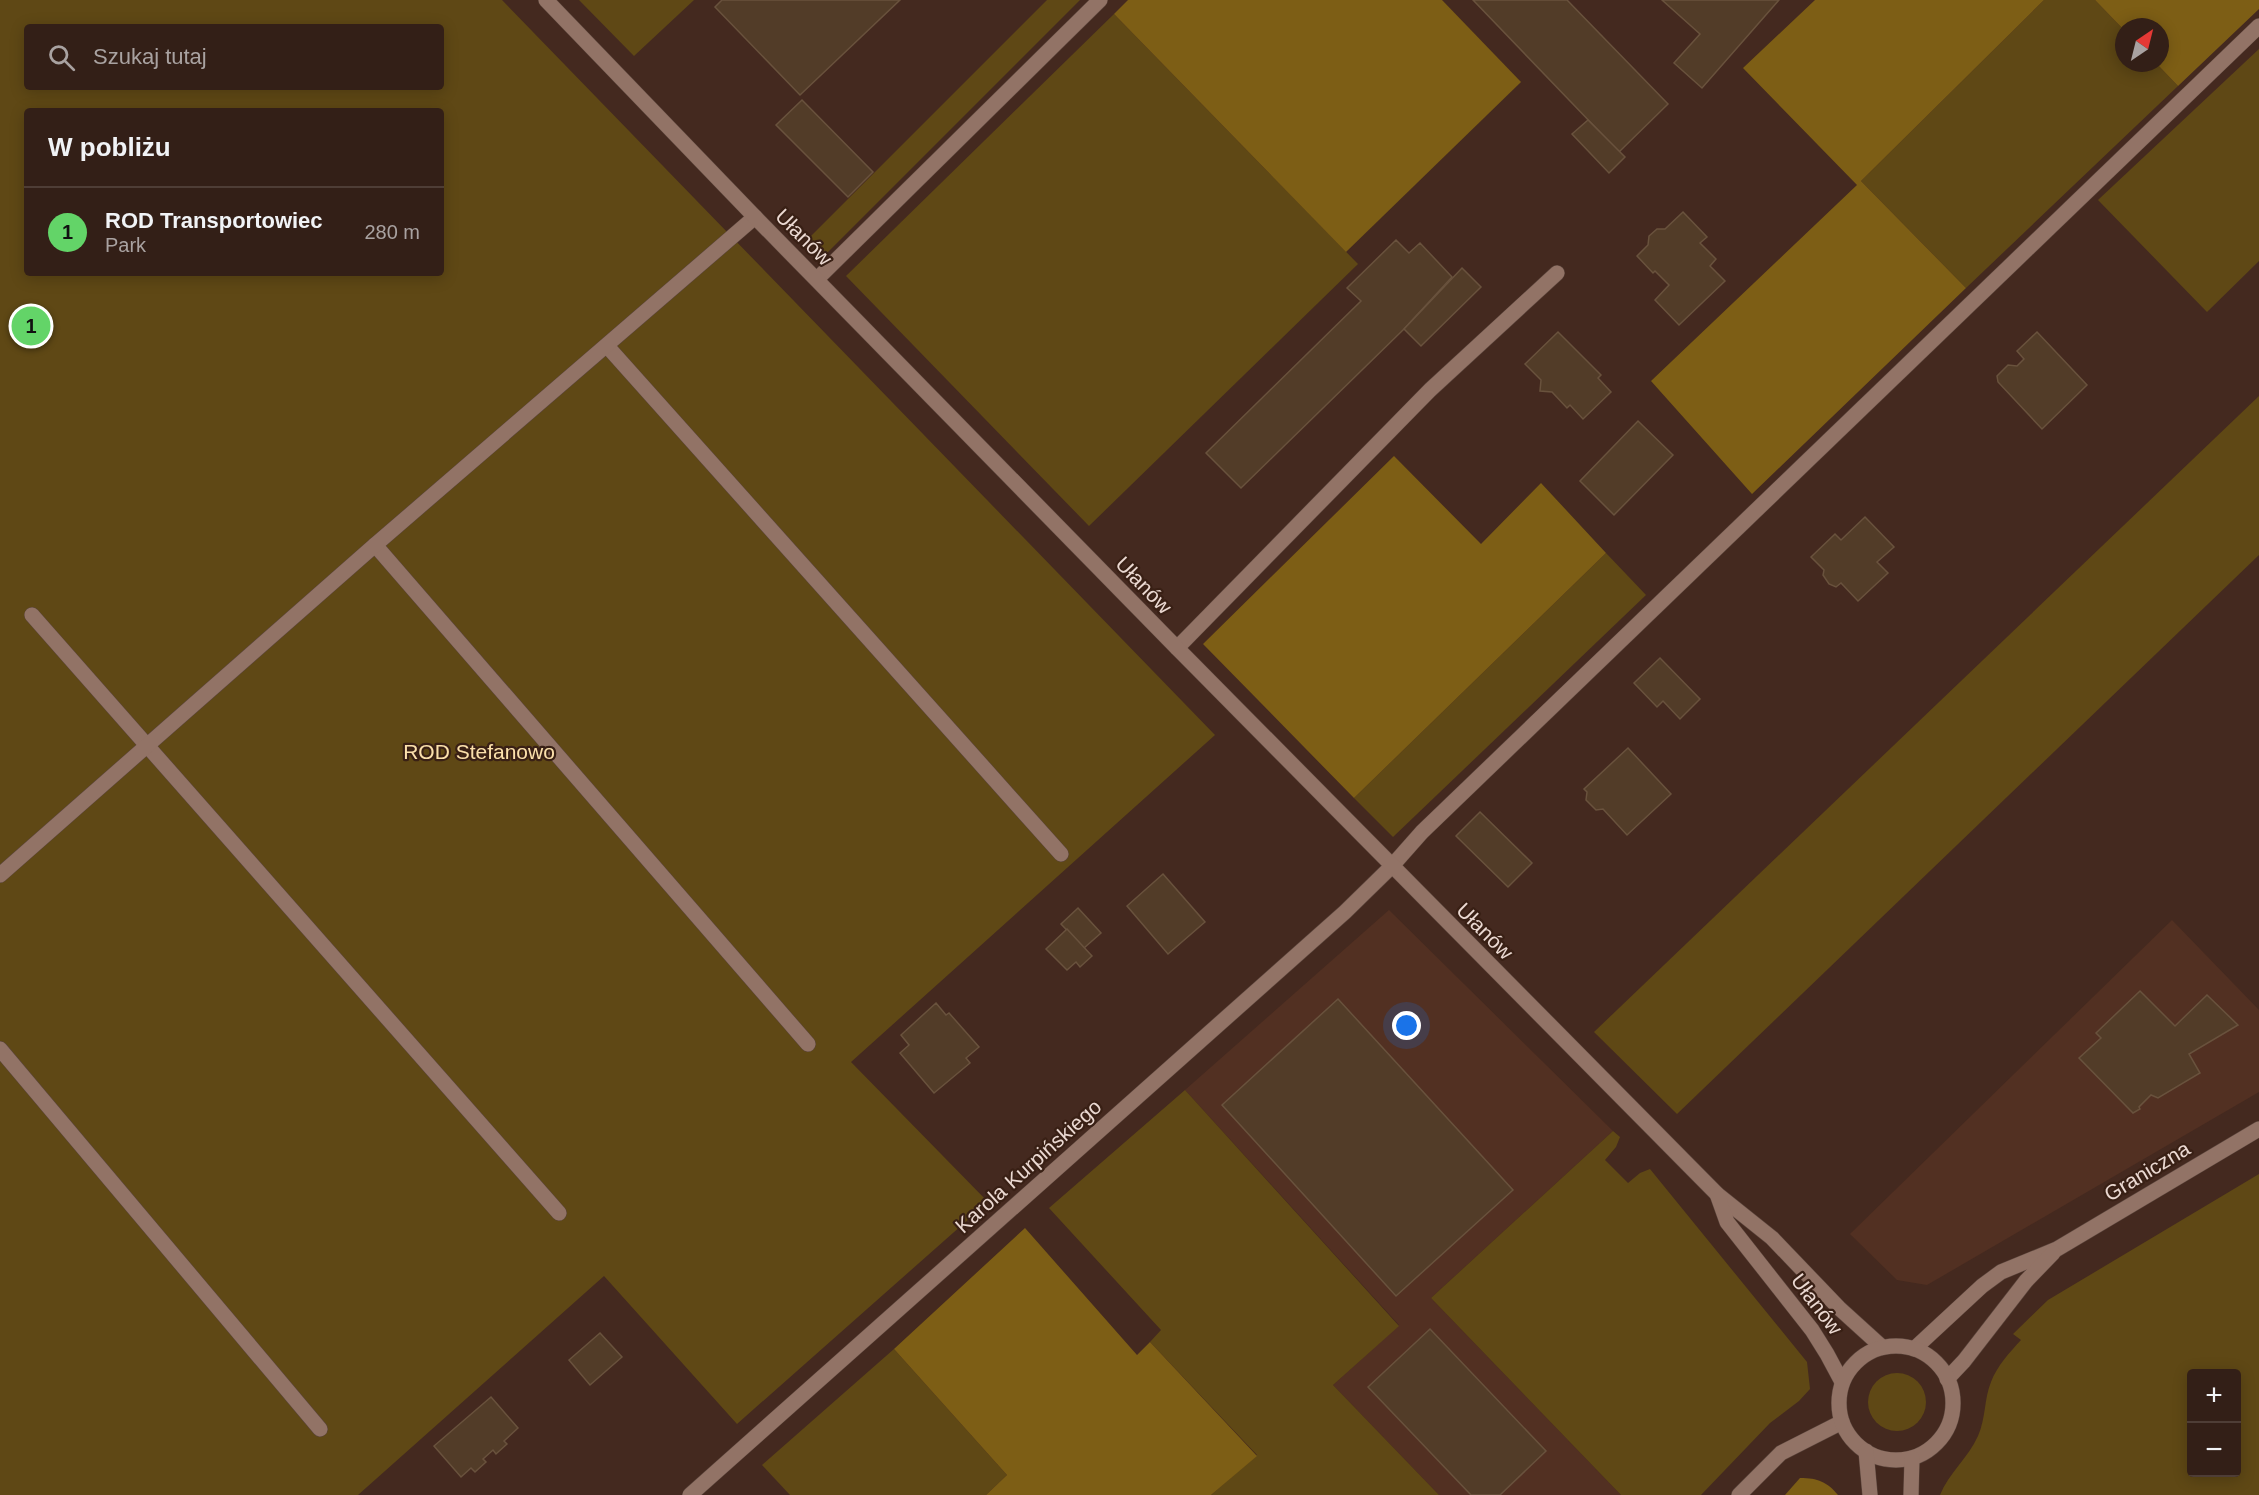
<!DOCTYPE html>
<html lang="pl">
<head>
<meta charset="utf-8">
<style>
	:root { --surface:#331f17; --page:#3e2c24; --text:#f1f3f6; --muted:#a9a2a1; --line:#4e3d36; --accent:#63d468 }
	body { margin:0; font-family:Arial,sans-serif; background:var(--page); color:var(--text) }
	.controls { position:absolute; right:18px; bottom:18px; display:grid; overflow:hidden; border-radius:6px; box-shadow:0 3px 15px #0003 }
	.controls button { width:54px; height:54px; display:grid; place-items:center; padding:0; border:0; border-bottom:2px solid var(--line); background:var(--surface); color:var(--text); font:30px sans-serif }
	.compass { position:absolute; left:2115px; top:18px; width:54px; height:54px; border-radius:50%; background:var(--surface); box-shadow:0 3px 15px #0003; rotate:35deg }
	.you { position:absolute; left:1407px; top:1026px; width:21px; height:21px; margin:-15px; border:4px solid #fff; border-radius:50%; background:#1a73e8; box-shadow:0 0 0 9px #1a73e833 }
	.badge { display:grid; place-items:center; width:39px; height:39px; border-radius:50%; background:var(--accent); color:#111; font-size:20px; font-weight:700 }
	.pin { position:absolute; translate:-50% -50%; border:3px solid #fff; box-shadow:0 2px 6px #0006 }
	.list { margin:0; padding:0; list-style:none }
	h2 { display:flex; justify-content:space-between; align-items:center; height:78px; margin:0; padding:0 24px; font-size:26px }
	h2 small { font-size:20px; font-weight:400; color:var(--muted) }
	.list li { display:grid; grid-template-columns:39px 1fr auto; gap:18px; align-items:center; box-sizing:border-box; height:90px; padding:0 24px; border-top:2px solid var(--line) }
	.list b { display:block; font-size:22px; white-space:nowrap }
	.list p { margin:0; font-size:20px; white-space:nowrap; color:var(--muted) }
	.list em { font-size:20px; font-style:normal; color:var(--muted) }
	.icon { flex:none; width:33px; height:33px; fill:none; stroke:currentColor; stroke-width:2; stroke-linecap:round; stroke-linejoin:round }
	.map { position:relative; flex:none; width:2259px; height:1495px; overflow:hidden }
	.search { position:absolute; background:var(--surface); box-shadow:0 3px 15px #0003; left:24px; top:24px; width:420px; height:66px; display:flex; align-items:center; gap:15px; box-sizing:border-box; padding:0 21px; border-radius:6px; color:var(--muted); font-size:22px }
	.panel { position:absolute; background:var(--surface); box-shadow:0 3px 15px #0003; left:24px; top:108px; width:420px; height:168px; border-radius:6px }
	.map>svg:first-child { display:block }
	.built { fill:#523022 }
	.green { fill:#5f4815; fill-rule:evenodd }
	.forest { fill:#7d5e15 }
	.building { fill:#523c28; stroke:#69523d; stroke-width:1.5 }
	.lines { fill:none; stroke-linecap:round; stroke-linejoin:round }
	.service-casing { stroke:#5b453c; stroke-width:16 }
	.minor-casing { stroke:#5b453c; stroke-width:16 }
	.tertiary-casing { stroke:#5b453c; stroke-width:16 }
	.service { stroke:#927366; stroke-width:15 }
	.minor { stroke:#927366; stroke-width:15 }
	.tertiary { stroke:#927366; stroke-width:15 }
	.labels { text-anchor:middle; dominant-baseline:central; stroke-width:4.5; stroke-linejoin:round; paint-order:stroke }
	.street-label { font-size:21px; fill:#ebd9d2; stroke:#392015 }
	.park-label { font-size:21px; fill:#fbe0ab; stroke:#392015 }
</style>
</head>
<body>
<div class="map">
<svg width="2259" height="1495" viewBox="0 0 2259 1495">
	<rect width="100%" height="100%" fill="#44291f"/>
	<!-- built -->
	<g class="built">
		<polygon points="1389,910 1613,1131 1431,1298 1621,1495 1439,1495 1333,1385 1399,1325 1185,1090"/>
		<polygon points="2172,920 2259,1010 2259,1092 1927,1285 1897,1280 1850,1234"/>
	</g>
	<!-- green -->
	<g class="green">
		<path d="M0 0H502L1215 735 851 1062 988 1202 737 1424 604 1276 358 1495H0ZM27 27H441V87H27ZM27 111H441V273H27Z"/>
		<polygon points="579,0 694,0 634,56"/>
		<polygon points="1047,0 1080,0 825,255 809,238"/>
		<polygon points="2044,0 2095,0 2124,30 2124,63 2156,63 2178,86 1966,288 1861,181"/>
		<polygon points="1114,14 1358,264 1089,526 846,276"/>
		<polygon points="2259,49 2259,261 2207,312 2098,200"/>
		<polygon points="2259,396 2259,555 1677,1114 1594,1032"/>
		<polygon points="1606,553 1646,595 1393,837 1354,798"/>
		<polygon points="1185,1090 1399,1326 1333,1385 1439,1495 1211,1495 1257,1455 1150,1342 1161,1330 1049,1208"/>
		<polygon points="1613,1131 1620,1137 1616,1147 1605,1160 1628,1183 1640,1173 1650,1169 1807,1362 1810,1389 1799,1401 1770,1423 1701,1495 1621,1495 1431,1298"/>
		<path d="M2259 1174V1495H1940C1949 1473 1968 1458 1978 1436 1986 1418 1984 1399 1991 1382 1997 1366 2010 1352 2021 1340L2013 1334 2048 1300ZM2192 1374H2236V1472H2192Z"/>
		<polygon points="894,1349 1007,1475 986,1495 790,1495 762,1465"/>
		<circle cx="1897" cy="1402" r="29"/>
	</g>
	<!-- forest -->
	<g class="forest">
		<polygon points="1128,0 1442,0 1521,82 1346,252 1114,14"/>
		<polygon points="1815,0 2044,0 1861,181 1966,288 1752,494 1651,381 1857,185 1743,68"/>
		<polygon points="2095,0 2259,0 2259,9 2178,86 2156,63 2160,63 2160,27 2124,27 2124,30"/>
		<polygon points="1394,456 1481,544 1541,483 1606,553 1354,798 1203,644"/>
		<polygon points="1025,1228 1137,1355 1150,1342 1257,1456 1211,1495 986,1495 1007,1475 894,1349"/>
		<path d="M1800 1478C1818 1478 1827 1482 1838 1495H1785Z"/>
	</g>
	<!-- building -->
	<g class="building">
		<polygon points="722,0 900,0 800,95 715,7"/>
		<polygon points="1473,0 1567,0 1668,104 1619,152"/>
		<polygon points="1662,0 1779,0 1702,88 1674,63 1700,34"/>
		<polygon points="802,100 873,172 848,197 776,125"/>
		<polygon points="1588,120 1625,157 1609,173 1572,134"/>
		<polygon points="1683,212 1707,237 1700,243 1716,259 1710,266 1725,281 1679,325 1655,300 1669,285 1655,271 1653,273 1637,256 1648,245 1649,236 1657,229 1665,229"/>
		<polygon points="1396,240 1409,253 1420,243 1452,277 1404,329 1241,488 1206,453 1361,301 1347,288"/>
		<polygon points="1462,268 1481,287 1421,346 1404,329"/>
		<polygon points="1558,332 1601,375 1598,378 1611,392 1583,419 1570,405 1567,408 1552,392 1540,391 1541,380 1525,364"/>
		<polygon points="2037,332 2087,385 2042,429 1998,382 1997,376 2008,365 2017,366 2024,359 2017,351"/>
		<polygon points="1638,421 1673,455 1614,515 1580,481"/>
		<polygon points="1865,517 1894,547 1877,562 1888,573 1858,601 1841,583 1836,587 1829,584 1823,575 1824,570 1811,557 1835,534 1841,540"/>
		<polygon points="1660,658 1700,699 1680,719 1663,701 1657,707 1634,683"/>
		<polygon points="1628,748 1671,794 1627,835 1603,809 1596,810 1586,800 1587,792 1584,789"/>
		<polygon points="1480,812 1532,863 1508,887 1456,836"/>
		<polygon points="1163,874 1205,922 1168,954 1127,906"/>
		<polygon points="1078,908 1101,933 1084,948 1061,924"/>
		<polygon points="1067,929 1092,956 1080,967 1076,962 1067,970 1046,949"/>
		<polygon points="2140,991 2175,1026 2207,995 2238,1025 2189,1054 2200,1073 2158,1098 2151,1095 2139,1107 2140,1109 2133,1113 2079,1058 2101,1038 2096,1033"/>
		<polygon points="1338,999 1513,1190 1396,1296 1222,1105"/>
		<polygon points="936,1003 946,1015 949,1013 979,1047 966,1058 970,1063 934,1093 900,1053 909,1045 901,1035"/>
		<polygon points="1430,1329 1546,1451 1500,1495 1471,1495 1368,1387"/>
		<polygon points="600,1333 622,1357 590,1385 569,1360"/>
		<polygon points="491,1397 518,1428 504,1441 507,1444 496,1454 493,1450 483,1459 486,1462 475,1472 471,1468 461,1477 434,1446"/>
	</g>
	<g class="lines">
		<defs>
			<g id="service">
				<polyline points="817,279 1100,0"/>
				<polyline points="607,346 1061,854"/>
				<polyline points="375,545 808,1044"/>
				<polyline points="32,615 559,1213"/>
				<polyline points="1177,648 1430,390 1557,273"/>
				<polyline points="1391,867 1422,832 2259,26"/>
				<polyline points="0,875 375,545 755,217"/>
				<polyline points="0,1049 320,1429"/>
			</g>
			<g id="minor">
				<polyline points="1914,1349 1982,1286 2001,1272 2057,1249 2259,1129"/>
				<polyline points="1947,1379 1964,1361 2026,1281 2053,1253"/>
				<polyline points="690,1495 1345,912 1391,867"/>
				<polyline points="1739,1495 1781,1453 1842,1422"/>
			</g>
			<g id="tertiary">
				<polyline points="546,0 755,217 1177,648 1717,1194 1772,1238 1839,1308 1882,1347"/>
				<polyline points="1717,1194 1727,1222 1812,1330 1827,1354 1842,1382"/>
				<circle cx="1896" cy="1403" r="57"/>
				<polyline points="1866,1451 1870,1495"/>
				<polyline points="1911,1495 1912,1458"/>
			</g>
		</defs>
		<!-- service casing -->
		<use href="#service" class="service-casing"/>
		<!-- minor casing -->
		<use href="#minor" class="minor-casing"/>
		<!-- tertiary casing -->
		<use href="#tertiary" class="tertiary-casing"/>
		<!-- service -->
		<use href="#service" class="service"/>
		<!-- minor -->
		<use href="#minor" class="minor"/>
		<!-- tertiary -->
		<use href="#tertiary" class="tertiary"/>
	</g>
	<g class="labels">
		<!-- street labels -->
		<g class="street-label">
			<text transform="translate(804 237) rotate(45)">Ułanów</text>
			<text transform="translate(1144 585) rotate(46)">Ułanów</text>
			<text transform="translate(1485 931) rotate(45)">Ułanów</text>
			<text transform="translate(1028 1166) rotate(-42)">Karola Kurpińskiego</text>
			<text transform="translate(2147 1171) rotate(-31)">Graniczna</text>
			<text transform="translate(1817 1304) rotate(53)">Ułanów</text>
		</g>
		<!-- park labels -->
		<g class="park-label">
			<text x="479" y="751">ROD Stefanowo</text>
		</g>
	</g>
</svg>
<div class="controls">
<button>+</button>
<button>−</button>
</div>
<svg class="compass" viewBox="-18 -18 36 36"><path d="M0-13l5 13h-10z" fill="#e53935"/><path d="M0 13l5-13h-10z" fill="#a9a2a1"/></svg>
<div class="you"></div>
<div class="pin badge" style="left:31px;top:326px">1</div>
<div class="search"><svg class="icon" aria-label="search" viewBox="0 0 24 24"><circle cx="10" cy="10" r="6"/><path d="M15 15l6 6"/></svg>Szukaj tutaj</div>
<section class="panel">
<h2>W pobliżu<small></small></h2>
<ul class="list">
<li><span class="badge">1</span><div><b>ROD Transportowiec</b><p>Park</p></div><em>280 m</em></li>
</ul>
</section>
</div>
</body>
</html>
